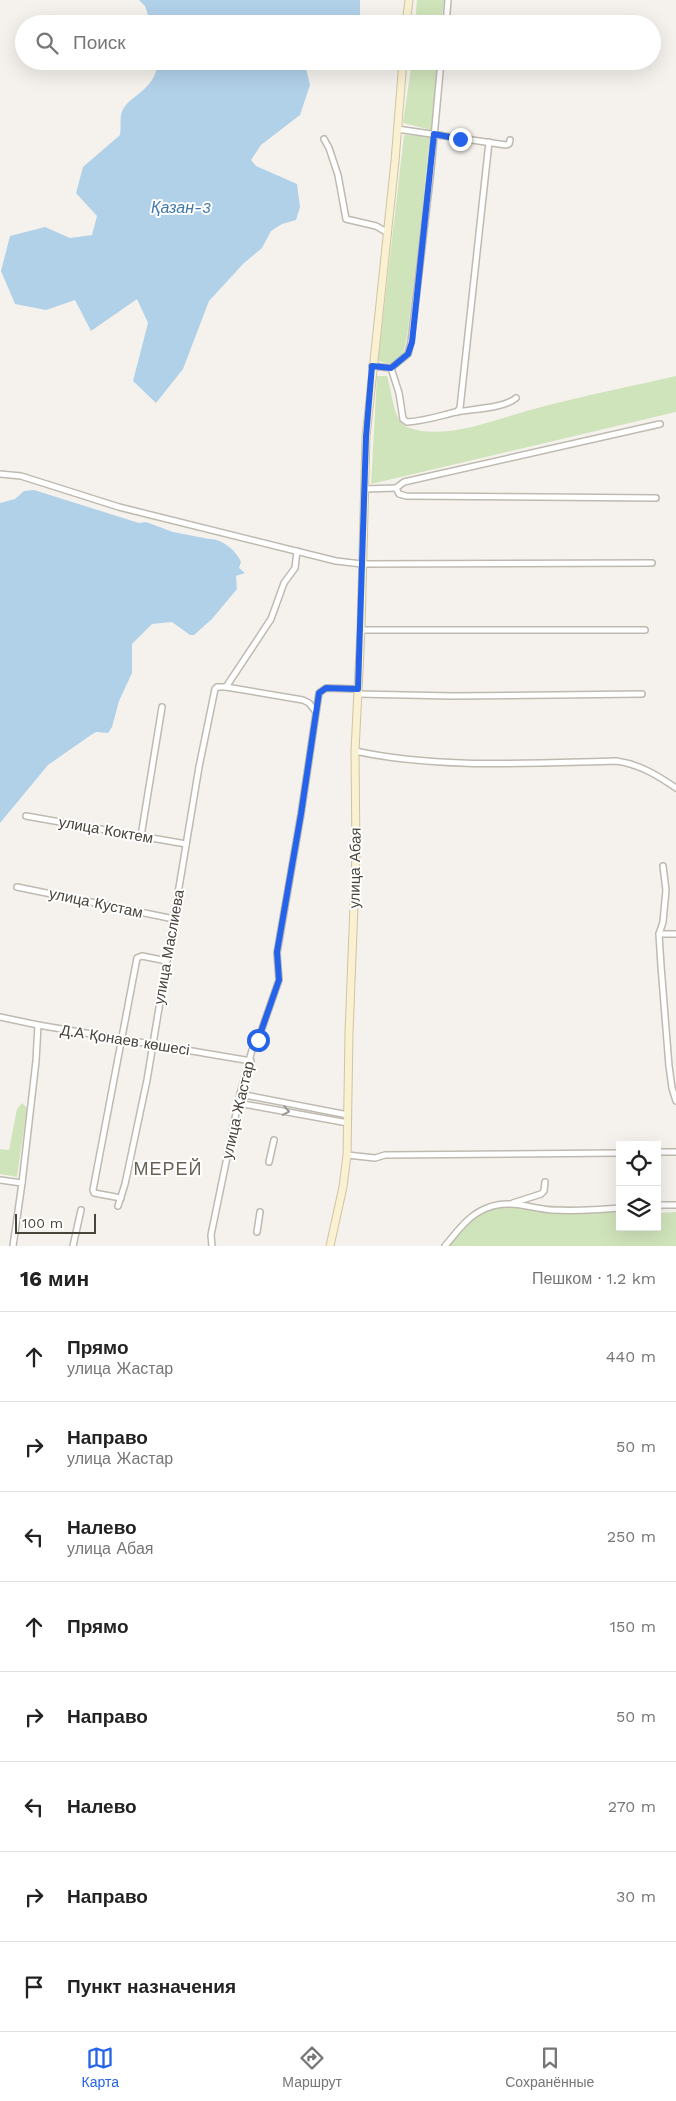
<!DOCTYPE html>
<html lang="ru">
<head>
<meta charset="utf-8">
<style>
	:root { --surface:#fff; --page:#f2f2f2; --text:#222; --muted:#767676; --line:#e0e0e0; --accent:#2563eb }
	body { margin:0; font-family:"Work Sans",sans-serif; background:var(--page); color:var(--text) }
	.controls { position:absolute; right:15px; bottom:15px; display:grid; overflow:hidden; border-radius:0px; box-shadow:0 5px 20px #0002 }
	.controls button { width:45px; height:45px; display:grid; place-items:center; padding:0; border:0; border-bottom:1px solid var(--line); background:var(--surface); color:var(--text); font:25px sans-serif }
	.scale { position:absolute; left:15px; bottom:12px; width:81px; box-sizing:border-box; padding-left:5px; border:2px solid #48433b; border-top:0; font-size:14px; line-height:18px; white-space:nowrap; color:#48433b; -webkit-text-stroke:4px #fff; paint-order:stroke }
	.stop { position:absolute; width:15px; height:15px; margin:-11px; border:4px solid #2563eb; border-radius:50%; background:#fff }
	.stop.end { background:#2563eb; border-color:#fff; box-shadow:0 1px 5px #0008 }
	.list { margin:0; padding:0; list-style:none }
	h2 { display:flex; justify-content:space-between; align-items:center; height:65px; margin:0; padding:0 20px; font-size:21px }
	h2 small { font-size:16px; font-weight:400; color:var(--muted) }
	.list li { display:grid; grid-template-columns:32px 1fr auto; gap:15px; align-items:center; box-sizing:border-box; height:90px; padding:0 20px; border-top:1px solid var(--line) }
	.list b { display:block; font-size:19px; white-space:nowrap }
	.list p { margin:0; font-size:16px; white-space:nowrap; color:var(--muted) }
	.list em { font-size:16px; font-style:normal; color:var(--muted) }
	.icon { flex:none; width:28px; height:28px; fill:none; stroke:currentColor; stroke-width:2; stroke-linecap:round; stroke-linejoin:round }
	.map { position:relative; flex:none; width:676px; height:1246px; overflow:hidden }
	.search { position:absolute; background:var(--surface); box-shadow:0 5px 20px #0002; left:15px; right:15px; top:15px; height:55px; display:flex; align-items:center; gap:12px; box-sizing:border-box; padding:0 18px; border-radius:28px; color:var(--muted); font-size:19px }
	.sheet { height:785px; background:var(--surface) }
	nav { display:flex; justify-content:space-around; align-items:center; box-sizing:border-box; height:70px; border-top:1px solid var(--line); background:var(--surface); font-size:14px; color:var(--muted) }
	nav a { display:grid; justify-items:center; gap:2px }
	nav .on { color:var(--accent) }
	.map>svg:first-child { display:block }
	.green { fill:#d0e4bb }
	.water { fill:#b1d1e9 }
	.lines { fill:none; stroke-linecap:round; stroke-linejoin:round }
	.minor-casing { stroke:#bfbab0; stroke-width:8 }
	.secondary-casing { stroke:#cfc4a2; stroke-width:9 }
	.minor { stroke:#fff; stroke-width:5 }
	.secondary { stroke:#f9f1d2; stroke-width:7 }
	.oneway { stroke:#9a9893 }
	.route { stroke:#2563eb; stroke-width:6 }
	.labels { text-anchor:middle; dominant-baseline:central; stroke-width:4; stroke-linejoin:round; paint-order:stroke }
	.street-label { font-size:15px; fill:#48433b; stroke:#fff }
	.water-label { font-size:16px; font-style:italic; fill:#3f79a9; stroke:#fff }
	.quarter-label { font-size:18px; letter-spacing:1px; fill:#6a6153; stroke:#fff }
</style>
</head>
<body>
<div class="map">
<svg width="676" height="1246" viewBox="0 0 676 1246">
	<rect width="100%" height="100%" fill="#f5f2ed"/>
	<!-- green -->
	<g class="green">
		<polygon points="417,0 444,0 441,24 415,24"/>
		<polygon points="412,61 438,61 431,130 403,123"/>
		<polygon points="404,135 430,136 422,215 407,337 403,354 392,364 378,361"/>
		<path d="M377 376H387C392 390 393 421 407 427 444 442 498 418 534 409 581 396 629 387 676 376V412L371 484Z"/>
		<polygon points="22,1103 27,1108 17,1177 0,1174 0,1149 9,1150 17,1109"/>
		<polygon points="505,1203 620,1209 620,1227 657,1227 657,1213 676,1212 676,1246 443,1246 482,1211"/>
	</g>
	<!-- water -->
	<g class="water">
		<polygon points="139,0 360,0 360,17 355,24 151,24 145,6"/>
		<path d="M158 61H309L305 64 310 85 300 115 261 145 251 160 256 166 297 184 300 207 296 220 282 224 271 231 262 248 244 263 209 301 183 369 156 403 133 381 148 323 137 299 91 331 75 300 46 310 15 304 1 271 10 236 45 227 70 238 92 235 97 216 76 193 83 167 120 135C121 129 120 121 121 115 126 94 155 94 158 61Z"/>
		<path d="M34 490 139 523 146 522 173 532 209 539C221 538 237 551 241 562L239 568 245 573 236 576 237 589 212 619 194 635H190L172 622 152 624 132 644V673L119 701 112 727 108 733 96 732 91 735 48 765 0 823V503L15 499 24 491Z"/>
	</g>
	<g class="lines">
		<defs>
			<g id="minor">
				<polyline points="446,24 448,0"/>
				<polyline points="397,129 506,145 509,144 510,140"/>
				<polyline points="324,139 329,148 338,175 346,219 376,226 388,233"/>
				<polyline points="372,366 391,368 408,354 411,342 431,170 441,61"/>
				<path d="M391 368 399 393 403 419 407 422C425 421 439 416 456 412 472 409 505 408 516 398"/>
				<polyline points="457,412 460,408 489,142"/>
				<polyline points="0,474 21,476 119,507 336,561 362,564 652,563"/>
				<polyline points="365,489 396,488"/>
				<polyline points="656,498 406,496 399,494 396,488 404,482 660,424"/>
				<polyline points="361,630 645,630"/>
				<polyline points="226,687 271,619 284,583 295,568 297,551"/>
				<polyline points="358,694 453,696 642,694"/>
				<path d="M355 751C437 769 532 763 616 761 639 764 657 775 676 788"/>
				<polyline points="26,816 186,844"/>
				<polyline points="141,836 162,707"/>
				<polyline points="663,866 666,890 663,922 659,934 661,966 669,1066 672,1088 676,1101"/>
				<polyline points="17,887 174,919"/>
				<polyline points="659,934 676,934"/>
				<polyline points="0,1017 38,1025 251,1061"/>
				<polyline points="240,1094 348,1115"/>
				<polyline points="238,1103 348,1123"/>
				<polyline points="657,1152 676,1152"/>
				<polyline points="347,1155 375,1158 385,1155 620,1153"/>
				<polyline points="269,1162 274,1140"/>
				<polyline points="0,1180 22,1183 36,1061 38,1025"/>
				<polyline points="121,1198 94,1193 93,1190 137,958 142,956 167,961"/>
				<polyline points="513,1203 541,1194 544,1191 545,1182"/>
				<polyline points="657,1205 676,1205"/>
				<polyline points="118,1206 125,1184 147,1080 199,767 215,689 217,687 226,687 303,700 309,703 316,712"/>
				<polyline points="257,1232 260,1212"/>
				<polyline points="13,1246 22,1183"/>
				<polyline points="73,1246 81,1210"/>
				<polyline points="212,1246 211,1235 240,1094 252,1050 258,1040 279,980 277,953 301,814 319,693 326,688 358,689"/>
				<path d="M445 1246C457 1232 468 1215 487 1208 509 1199 529 1208 551 1210 574 1211 597 1210 620 1208"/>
			</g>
			<g id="secondary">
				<polyline points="406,24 409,0"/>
				<polyline points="330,1246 343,1187 347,1155 349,1033 356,854 355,751 361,630 366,437 395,161 403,61"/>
			</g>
		</defs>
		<!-- minor casing -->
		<use href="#minor" class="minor-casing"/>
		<!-- secondary casing -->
		<use href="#secondary" class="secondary-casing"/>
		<!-- minor -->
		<use href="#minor" class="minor"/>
		<!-- secondary -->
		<use href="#secondary" class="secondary"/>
	</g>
	<!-- one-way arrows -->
	<defs><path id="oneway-chevron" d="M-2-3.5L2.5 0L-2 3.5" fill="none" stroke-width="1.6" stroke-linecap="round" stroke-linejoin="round" transform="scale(1.25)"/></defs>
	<use class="oneway" href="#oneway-chevron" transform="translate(286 1111) rotate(10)"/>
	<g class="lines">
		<!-- route -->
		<polyline class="route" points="258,1040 279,980 277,952 301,814 319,693 326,688 358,689 366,437 372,366 391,368 408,354 412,342 434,134 460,139"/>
	</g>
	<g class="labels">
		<!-- street labels -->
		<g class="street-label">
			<text transform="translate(106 830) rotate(10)">улица Коктем</text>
			<text transform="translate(355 868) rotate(-89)">улица Абая</text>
			<text transform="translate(96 903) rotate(12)">улица Кустам</text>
			<text transform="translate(169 947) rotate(-80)">улица Маслиева</text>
			<text transform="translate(125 1040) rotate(9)">Д.А Қонаев көшесі</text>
			<text transform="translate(238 1110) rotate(-77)">улица Жастар</text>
		</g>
		<!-- water labels -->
		<g class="water-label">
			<text x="181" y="207">Қазан-3</text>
		</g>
		<!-- quarter labels -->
		<g class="quarter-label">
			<text x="168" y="1168">МЕРЕЙ</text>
		</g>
	</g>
</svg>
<div class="controls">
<button><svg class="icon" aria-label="locate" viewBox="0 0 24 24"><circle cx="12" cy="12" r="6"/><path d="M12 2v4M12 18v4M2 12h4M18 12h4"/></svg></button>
<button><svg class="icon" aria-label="layers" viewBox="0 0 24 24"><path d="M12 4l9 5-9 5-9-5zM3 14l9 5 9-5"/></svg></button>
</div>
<div class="scale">100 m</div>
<div class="stop" style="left:258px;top:1040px"></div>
<div class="stop end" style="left:460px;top:139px"></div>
<div class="search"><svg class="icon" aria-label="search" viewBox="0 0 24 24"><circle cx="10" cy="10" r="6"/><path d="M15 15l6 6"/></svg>Поиск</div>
</div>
<section class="sheet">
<h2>16 мин<small>Пешком · 1.2 km</small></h2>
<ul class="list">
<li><svg class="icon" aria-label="ahead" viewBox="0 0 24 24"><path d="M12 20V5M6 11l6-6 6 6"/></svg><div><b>Прямо</b><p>улица Жастар</p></div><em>440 m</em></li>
<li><svg class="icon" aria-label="right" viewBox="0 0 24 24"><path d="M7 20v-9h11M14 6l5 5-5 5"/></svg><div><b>Направо</b><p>улица Жастар</p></div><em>50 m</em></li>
<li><svg class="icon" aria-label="left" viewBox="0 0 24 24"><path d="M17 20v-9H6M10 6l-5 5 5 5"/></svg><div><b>Налево</b><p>улица Абая</p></div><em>250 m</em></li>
<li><svg class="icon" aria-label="ahead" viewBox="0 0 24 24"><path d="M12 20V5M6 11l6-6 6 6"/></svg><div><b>Прямо</b></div><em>150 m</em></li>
<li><svg class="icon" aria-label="right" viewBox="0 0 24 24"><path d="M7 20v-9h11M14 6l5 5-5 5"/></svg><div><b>Направо</b></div><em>50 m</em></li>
<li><svg class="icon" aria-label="left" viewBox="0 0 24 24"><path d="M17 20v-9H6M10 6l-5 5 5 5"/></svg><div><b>Налево</b></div><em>270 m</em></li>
<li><svg class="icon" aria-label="right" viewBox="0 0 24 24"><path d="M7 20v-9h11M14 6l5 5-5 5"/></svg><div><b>Направо</b></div><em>30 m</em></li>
<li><svg class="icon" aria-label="arrive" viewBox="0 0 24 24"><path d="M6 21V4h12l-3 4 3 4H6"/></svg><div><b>Пункт назначения</b></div></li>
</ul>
</section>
<nav>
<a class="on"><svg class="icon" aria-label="map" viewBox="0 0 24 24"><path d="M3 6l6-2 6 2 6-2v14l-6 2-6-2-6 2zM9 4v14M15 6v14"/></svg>Карта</a>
<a><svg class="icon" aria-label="directions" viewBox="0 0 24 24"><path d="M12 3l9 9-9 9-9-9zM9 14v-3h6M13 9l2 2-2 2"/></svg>Маршрут</a>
<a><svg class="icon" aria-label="saved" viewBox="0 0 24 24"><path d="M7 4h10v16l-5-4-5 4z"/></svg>Сохранённые</a>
</nav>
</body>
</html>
